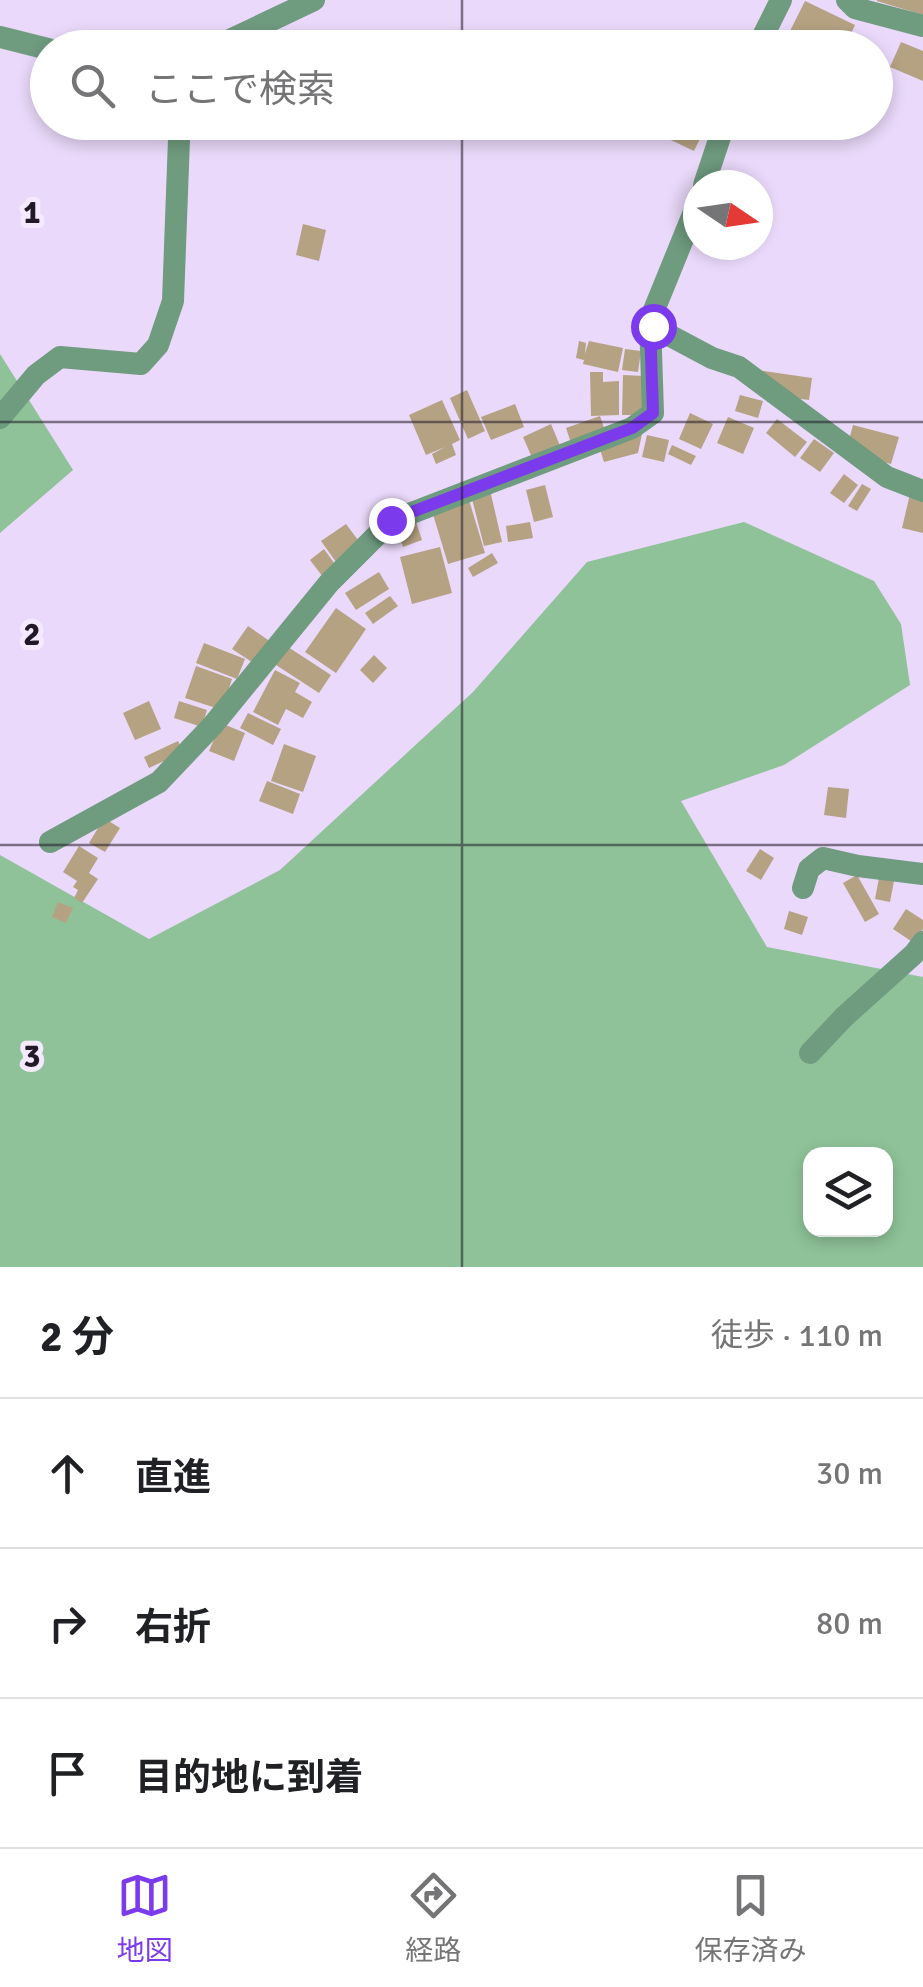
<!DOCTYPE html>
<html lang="ja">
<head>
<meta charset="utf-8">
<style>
	:root { --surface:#fff; --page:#f2f2f2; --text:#202124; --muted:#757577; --line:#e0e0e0; --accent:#7c3aed }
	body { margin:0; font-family:Signika,"Noto Sans JP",sans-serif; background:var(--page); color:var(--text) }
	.controls { position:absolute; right:30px; bottom:30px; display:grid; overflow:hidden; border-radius:20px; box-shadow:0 5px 15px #0003 }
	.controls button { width:90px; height:90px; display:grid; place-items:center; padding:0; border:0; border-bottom:2px solid var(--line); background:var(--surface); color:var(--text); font:50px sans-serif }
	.compass { position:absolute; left:683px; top:170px; width:90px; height:90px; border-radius:50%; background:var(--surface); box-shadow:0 5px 15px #0003; rotate:103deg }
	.stop { position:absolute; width:30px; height:30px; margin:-22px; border:8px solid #7c3aed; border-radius:50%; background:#fff }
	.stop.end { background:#7c3aed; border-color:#fff; box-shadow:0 2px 10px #0008 }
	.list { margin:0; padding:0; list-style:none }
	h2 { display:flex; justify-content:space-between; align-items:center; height:130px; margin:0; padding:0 40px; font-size:42px }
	h2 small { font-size:32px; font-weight:400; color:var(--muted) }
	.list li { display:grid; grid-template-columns:65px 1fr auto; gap:30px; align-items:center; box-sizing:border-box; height:150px; padding:0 40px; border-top:2px solid var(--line) }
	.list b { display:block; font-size:38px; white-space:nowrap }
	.list em { font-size:32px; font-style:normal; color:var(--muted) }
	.icon { flex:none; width:55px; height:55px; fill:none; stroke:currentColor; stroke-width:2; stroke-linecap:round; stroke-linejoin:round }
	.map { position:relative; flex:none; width:923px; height:1267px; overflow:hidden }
	.search { position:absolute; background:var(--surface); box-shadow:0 5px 15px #0003; left:30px; right:30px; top:30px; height:110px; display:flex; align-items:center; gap:25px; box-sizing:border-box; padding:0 35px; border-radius:55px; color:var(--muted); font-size:38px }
	.sheet { height:580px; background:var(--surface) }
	nav { display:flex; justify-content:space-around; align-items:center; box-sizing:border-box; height:140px; border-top:2px solid var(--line); background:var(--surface); font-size:28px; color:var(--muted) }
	nav a { display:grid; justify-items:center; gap:5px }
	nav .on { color:var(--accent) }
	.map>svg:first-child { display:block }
	.forest { fill:#8fc298; fill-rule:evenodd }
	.building { fill:#b5a283 }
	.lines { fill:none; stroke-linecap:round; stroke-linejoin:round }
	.minor { stroke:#6f9b7f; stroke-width:22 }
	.route { stroke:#7c3aed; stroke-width:12 }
	.grid { fill:none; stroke:#211a26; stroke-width:2.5; stroke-opacity:0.55 }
	.grid-label { font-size:32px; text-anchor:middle; font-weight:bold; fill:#211a26; stroke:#f4e9fd; stroke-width:10; stroke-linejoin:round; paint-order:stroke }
</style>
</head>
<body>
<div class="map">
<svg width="923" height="1267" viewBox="0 0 923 1267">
	<rect width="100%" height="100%" fill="#ead9fa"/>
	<!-- forest -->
	<g class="forest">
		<polygon points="0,354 73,470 0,533"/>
		<path d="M744 522 874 581 901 624 910 685 784 765 681 801 767 947 923 977V1267H0V855L149 939 280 870 473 692 587 562ZM810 1154H886V1230H810Z"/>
	</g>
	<!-- building -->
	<g class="building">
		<polygon points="877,0 923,0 923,15 877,1"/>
		<polygon points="805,1 855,25 844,48 808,48 787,37"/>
		<polygon points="901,42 923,51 923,81 890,67"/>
		<polygon points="661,122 708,122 694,151 656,133"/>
		<polygon points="303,224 326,230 319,261 296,255"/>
		<polygon points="579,341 586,343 585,354 589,341 623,348 618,372 583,364 584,360 576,358"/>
		<polygon points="625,349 641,351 638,372 622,370"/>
		<polygon points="756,370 812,378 809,400 784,397"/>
		<polygon points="590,372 603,372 603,382 619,381 619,415 591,416"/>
		<polygon points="623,375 645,376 644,415 622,415"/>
		<polygon points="467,390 485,431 468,439 450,398"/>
		<polygon points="740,395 763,401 758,418 735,411"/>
		<polygon points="442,400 460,440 452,444 456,455 436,464 432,454 445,447 426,455 409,415"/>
		<polygon points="515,404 524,427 491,440 481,417"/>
		<polygon points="690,413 713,424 701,449 679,439"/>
		<polygon points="600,416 606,434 572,446 566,428"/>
		<polygon points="728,417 754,428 743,454 717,443"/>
		<polygon points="777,419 807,442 795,457 766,433"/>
		<polygon points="551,424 561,448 533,460 523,437"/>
		<polygon points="853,425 899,437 891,464 861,456 848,444"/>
		<polygon points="642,434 638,453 604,462 599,446"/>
		<polygon points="647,435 669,440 664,462 642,457"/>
		<polygon points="814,439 834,453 820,472 800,458"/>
		<polygon points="672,445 696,456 691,465 668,454"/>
		<polygon points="844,474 858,485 844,503 830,493"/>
		<polygon points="862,484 871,489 857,511 848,506"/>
		<polygon points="545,485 553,517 534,522 526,490"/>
		<polygon points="490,490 502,542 484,546 471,495"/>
		<polygon points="910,494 923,497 923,533 902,528"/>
		<polygon points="469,500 485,553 448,564 432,511"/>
		<polygon points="416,522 422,540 403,547 398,532 405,529 404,526"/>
		<polygon points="530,522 533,538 508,542 506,526"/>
		<polygon points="346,524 361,544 336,562 321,541"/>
		<polygon points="440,547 452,593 412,604 400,557"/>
		<polygon points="324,549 337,567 323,577 310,560"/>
		<polygon points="492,553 498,563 473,577 468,568"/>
		<polygon points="379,572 389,589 356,610 345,593"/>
		<polygon points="390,596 398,606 373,624 365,613"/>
		<polygon points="336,608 366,629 336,673 305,652"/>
		<polygon points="248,626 271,642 255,664 232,649"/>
		<polygon points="204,643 245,659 237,679 196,663"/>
		<polygon points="288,647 331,675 319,693 276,665"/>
		<polygon points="374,655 387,668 373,683 360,670"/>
		<polygon points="196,666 232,679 222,710 185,698"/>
		<polygon points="275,670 300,683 295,692 312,702 303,718 286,709 278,725 253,712"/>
		<polygon points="149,701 161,729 135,740 123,713"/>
		<polygon points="179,701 207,710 202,727 174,718"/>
		<polygon points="248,713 281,729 273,745 240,728"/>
		<polygon points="221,723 245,733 234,761 209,751"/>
		<polygon points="178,741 183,752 149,768 144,757"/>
		<polygon points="284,744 316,756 303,792 271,781"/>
		<polygon points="267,781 300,794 293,814 259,801"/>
		<polygon points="828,787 849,789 846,818 824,815"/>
		<polygon points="104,818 120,828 105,852 89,843"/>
		<polygon points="79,846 98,858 89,873 98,879 82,903 74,898 78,890 73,887 77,881 63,872"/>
		<polygon points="760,849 774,858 761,880 746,871"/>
		<polygon points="857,875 879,914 865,922 843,883"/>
		<polygon points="879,878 894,881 890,902 875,899"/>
		<polygon points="58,902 73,908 66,923 52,917"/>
		<polygon points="906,909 923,920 923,929 914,943 893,929"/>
		<polygon points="789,911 808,917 802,935 784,929"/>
	</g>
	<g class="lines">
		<!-- minor -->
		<g class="minor">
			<polyline points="847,0 855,8 923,26"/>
			<polyline points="0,37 48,49"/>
			<polyline points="213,48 314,0"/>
			<polyline points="757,48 781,0"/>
			<polyline points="704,185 725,122"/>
			<polyline points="650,325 712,358 739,367 887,477 923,491"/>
			<polyline points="0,418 36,375 60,357 141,364 158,345 173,301 179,139 177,122"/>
			<polyline points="50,842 159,782 213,725 329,583 391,521 632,428 653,413 650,320 698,202"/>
			<polyline points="803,888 809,869 823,858 858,866 923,874"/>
			<polyline points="810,1053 844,1017 914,954 923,942"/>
		</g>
	</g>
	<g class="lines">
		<!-- route -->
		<polyline class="route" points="391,520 632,428 653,413 650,325 653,326"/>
	</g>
	<!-- grid -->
	<path class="grid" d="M462 0V48M462 122V1267M0 422H923M0 845H923"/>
	<g class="grid-label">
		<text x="32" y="223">1</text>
		<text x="32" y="645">2</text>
		<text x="32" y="1067">3</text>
	</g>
</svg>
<div class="controls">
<button><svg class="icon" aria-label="layers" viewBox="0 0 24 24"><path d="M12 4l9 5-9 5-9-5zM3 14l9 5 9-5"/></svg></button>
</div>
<svg class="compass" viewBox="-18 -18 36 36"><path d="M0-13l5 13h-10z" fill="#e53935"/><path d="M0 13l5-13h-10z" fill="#757577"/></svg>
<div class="stop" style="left:653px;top:326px"></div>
<div class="stop end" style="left:391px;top:520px"></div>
<div class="search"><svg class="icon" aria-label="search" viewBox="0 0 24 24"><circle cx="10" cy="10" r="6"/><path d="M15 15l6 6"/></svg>ここで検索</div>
</div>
<section class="sheet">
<h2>2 分<small>徒歩 · 110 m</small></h2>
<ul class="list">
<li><svg class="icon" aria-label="ahead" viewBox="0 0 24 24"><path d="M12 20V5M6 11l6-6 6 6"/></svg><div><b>直進</b></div><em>30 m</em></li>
<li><svg class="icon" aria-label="right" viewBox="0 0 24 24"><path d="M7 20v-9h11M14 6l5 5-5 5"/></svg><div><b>右折</b></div><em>80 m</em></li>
<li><svg class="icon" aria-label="arrive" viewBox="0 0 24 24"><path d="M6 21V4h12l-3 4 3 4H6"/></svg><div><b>目的地に到着</b></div></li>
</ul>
</section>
<nav>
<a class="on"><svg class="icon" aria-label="map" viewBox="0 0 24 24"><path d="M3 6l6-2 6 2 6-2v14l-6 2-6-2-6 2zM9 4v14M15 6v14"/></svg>地図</a>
<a><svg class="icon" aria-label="directions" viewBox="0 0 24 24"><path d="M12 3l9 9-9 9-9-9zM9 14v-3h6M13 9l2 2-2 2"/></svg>経路</a>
<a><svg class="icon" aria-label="saved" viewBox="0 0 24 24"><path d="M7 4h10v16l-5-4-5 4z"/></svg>保存済み</a>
</nav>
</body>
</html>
